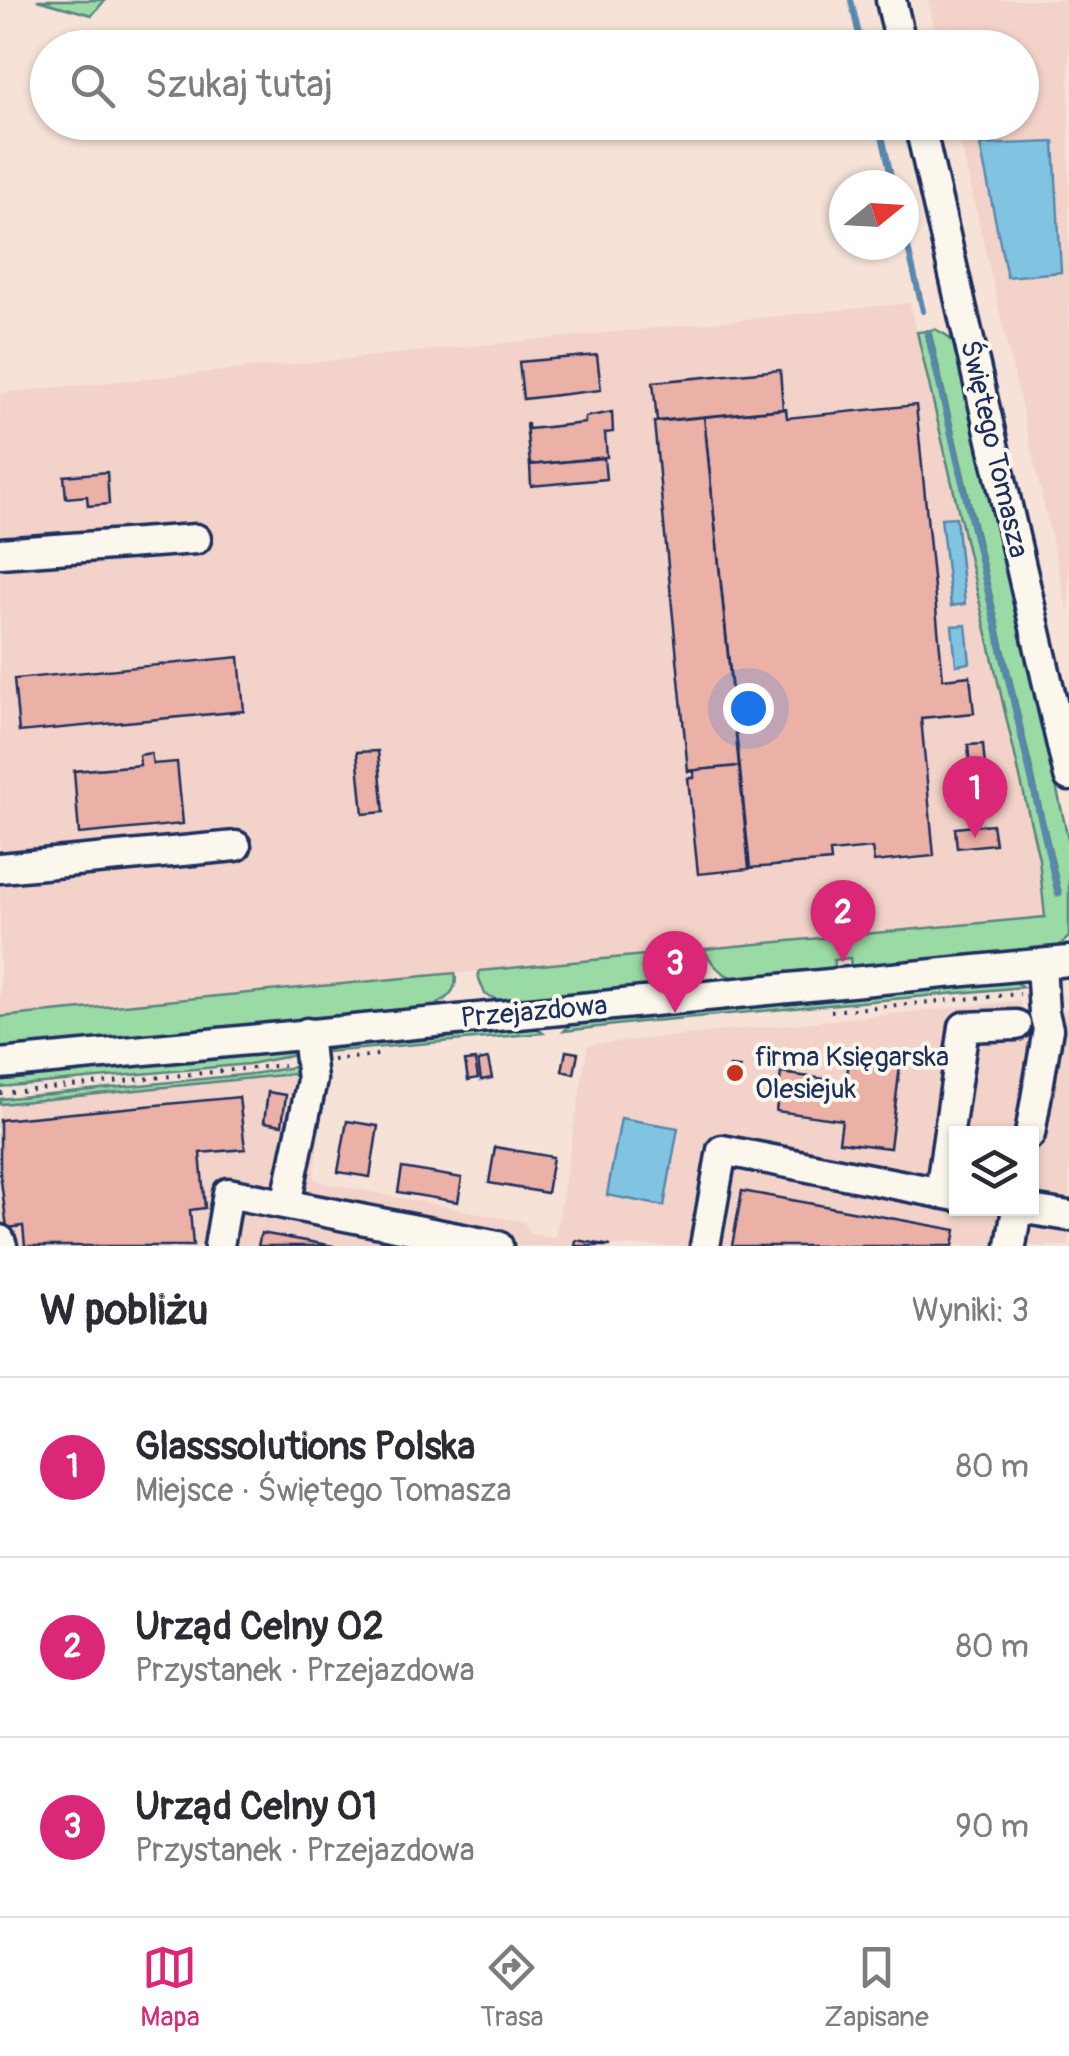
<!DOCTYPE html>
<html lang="pl">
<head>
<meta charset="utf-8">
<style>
	:root { --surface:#fff; --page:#f2f2f3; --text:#2b2b33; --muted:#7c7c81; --line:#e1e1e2; --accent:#db2777 }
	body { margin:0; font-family:Pangolin,sans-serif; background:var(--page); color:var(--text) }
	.controls { position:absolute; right:30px; bottom:30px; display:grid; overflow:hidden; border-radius:0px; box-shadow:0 2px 8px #0004 }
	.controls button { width:90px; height:90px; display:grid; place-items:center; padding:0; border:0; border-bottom:2px solid var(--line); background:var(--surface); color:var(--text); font:50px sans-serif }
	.compass { position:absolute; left:829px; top:170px; width:90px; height:90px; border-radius:50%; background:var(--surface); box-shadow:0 2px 8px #0004; rotate:72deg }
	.you { position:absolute; left:748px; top:708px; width:35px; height:35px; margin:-25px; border:8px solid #fff; border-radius:50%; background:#1a73e8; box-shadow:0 0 0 15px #1a73e833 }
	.badge { display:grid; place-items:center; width:65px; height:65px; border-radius:50%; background:var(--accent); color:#fff; font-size:32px; font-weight:700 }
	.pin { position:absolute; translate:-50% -82px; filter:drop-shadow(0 2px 5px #0008) }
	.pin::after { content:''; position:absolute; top:52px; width:35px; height:30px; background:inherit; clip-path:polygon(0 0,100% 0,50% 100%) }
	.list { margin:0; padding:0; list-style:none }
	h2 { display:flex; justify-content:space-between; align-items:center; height:130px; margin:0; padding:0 40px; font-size:42px }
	h2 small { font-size:32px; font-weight:400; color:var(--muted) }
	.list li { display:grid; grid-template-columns:65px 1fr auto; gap:30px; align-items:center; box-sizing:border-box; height:180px; padding:0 40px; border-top:2px solid var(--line) }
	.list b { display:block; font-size:38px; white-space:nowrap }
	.list p { margin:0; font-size:32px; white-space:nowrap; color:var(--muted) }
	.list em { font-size:32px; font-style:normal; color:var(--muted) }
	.icon { flex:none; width:55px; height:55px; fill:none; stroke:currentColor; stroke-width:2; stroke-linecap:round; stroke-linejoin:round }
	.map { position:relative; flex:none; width:1069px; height:1246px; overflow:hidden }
	.search { position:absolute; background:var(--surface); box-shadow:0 2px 8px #0004; left:30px; right:30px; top:30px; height:110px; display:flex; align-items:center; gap:25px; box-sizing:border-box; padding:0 35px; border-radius:55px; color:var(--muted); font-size:38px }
	.sheet { height:670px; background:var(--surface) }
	nav { display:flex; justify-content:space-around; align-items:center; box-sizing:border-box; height:140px; border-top:2px solid var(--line); background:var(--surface); font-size:28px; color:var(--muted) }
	nav a { display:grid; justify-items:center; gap:5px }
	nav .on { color:var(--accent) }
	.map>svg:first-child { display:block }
	.built { fill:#f3d3c9; fill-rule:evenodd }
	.green { fill:#9adaa4; stroke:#5a8481; stroke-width:2.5 }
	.water { fill:#81c4e1; stroke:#5888ad; stroke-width:2.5 }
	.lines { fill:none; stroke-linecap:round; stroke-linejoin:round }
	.stream { stroke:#5888ad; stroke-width:6 }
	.building { fill:#ebb1a7; stroke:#1b2f5e; stroke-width:2.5 }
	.minor-casing { stroke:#1b2f5e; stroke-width:35 }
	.path { stroke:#1b2f5e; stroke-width:4; stroke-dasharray:2.5 8; stroke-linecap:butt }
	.minor { stroke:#fbf7ec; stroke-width:28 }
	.poi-dot { fill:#c8321e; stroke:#fbf7ec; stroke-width:4 }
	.labels { text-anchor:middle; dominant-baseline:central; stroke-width:8; stroke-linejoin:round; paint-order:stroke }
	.street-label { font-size:28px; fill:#1b2f5e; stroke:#fbf7ec }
	.poi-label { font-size:28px; fill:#1b2f5e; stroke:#fbf7ec; text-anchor:start }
</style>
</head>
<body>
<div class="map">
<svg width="1069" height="1246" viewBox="0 0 1069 1246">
	<rect width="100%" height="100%" fill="#f6e2d7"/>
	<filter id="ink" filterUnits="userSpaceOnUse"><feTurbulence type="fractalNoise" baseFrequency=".01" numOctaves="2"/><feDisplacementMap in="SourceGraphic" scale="20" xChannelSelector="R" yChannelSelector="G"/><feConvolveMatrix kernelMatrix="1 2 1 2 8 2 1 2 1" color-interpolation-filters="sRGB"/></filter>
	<g filter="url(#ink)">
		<!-- built -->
		<g class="built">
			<polygon points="928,0 1069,0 1069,614 956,123 1022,122 1022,48 939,47"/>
			<polygon points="910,303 1039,860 1045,918 0,1017 0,393"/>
			<path d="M1019 1001 1023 1014 1064 1010 1069 1007V1246H0V1104L292 1074 302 1081 326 1078 314 1178 320 1182 524 1222 531 1234 555 1238 588 1045ZM956 1134H1032V1208H956Z"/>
		</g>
		<!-- green -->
		<g class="green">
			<polygon points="37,0 105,0 92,15"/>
			<path d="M935 329 946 335 957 346 1069 843V937L1059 946 1045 950 851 969 850 958 834 960V970C810 973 753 985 731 977 718 972 710 961 704 949L1045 917 1039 859 917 332 926 331 1056 894H1061L930 330Z"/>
			<polygon points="676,952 668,970 659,979 638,990 513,1002 498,1000 485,994 478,976 480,971"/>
			<path d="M455 973C460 992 442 1002 428 1010L0 1051V1017Z"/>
			<polygon points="1001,977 1013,981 1023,987 641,1022 564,1031 574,1021"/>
			<polygon points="533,1026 543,1033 327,1052 335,1045"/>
			<polygon points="285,1048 295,1055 249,1064 0,1087 0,1076"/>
			<polygon points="301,1066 303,1081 292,1074 0,1104 0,1099 252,1074"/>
		</g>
		<!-- water -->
		<g class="water">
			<polygon points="1054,142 1061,272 1007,277 980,145"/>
			<polygon points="956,517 965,604 951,606 941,518"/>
			<polygon points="966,625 970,663 956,665 952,626"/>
			<polygon points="621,1118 678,1128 664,1206 607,1195"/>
		</g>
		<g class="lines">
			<!-- stream -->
			<g class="stream">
				<polyline points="851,0 862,48"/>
				<polyline points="879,122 893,185"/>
				<polyline points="904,231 923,311"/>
				<polyline points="927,332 1058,894"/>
			</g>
		</g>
		<!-- building -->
		<g class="building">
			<polygon points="597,355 601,390 523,399 519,362"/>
			<polygon points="780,370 783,409 657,421 653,382"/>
			<polygon points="916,405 943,679 970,676 974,713 921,718 934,856 874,862 872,848 830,852 831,861 750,868 704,417 786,409 787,418"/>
			<polygon points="612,412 613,432 605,433 607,457 530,465 526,424 528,424 528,429 585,423 585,417"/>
			<polygon points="704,417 739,766 688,771 654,422"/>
			<polygon points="604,458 606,479 531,486 530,465"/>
			<polygon points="107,472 109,504 88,506 87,496 66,498 64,476"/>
			<polygon points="239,657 244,711 19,732 14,679"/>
			<polygon points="983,744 986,778 971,780 968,745"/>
			<polygon points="378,751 384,812 363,814 357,752"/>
			<polygon points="151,753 153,764 177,762 183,824 79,834 74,771 140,765 139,755"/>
			<polygon points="739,766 749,869 698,874 688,778 694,778 694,772 687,771"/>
			<polygon points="992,824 995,844 957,848 955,828"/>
			<polygon points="566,1051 578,1053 574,1074 562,1071"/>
			<polygon points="488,1059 492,1078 481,1080 478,1061"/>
			<polygon points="475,1060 478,1078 468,1080 465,1061"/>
			<polygon points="849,1061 900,1066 890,1148 839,1142 842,1120 776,1111 781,1073 846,1082"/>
			<polygon points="730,1067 740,1068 739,1078 729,1077"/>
			<polygon points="268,1092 286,1095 282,1125 264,1122"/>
			<polygon points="239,1097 245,1149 200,1153 205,1208 190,1210 193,1246 25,1246 23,1226 7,1228 0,1173 0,1120"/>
			<polygon points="347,1121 378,1126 370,1177 338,1172"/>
			<polygon points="495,1147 553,1157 547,1193 489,1183"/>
			<polygon points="402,1168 462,1178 458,1202 398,1192"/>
			<polygon points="742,1191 956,1230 953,1246 732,1246"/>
			<polygon points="261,1233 334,1246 258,1246"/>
			<polygon points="576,1240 611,1246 575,1246"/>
		</g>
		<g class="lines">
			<defs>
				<g id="minor">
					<polyline points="891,0 902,48"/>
					<polyline points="919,122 1069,776"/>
					<polyline points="0,553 196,539"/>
					<polyline points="0,868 236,846"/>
					<polyline points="0,1064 1069,961"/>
					<polyline points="1030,1134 1048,1029 1044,1013 1041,964"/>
					<polyline points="940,1193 964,1027 1016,1025"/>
					<polyline points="286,1204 312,1080 307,1033"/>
					<polyline points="1018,1208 1069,1216"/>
					<polyline points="0,1240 2,1246"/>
					<polyline points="219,1246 228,1193 498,1246"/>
					<polyline points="705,1246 722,1150 956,1196"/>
					<polyline points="1011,1246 1017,1208"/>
				</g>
			</defs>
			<!-- minor casing -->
			<use href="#minor" class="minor-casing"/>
			<!-- path -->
			<g class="path">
				<polyline points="831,1011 1020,994"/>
				<polyline points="333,1060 378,1055"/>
				<polyline points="0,1093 284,1065"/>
			</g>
			<!-- minor -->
			<use href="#minor" class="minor"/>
		</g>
	</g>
	<!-- markers -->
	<circle class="poi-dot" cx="735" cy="1073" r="10"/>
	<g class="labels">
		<!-- street labels -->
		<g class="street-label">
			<text transform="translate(994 449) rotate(77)">Świętego Tomasza</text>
			<text transform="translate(534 1012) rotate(-5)">Przejazdowa</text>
		</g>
		<!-- poi labels -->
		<g class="poi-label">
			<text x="755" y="1057">firma Księgarska<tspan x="755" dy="32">Olesiejuk</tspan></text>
		</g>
	</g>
</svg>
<div class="controls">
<button><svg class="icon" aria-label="layers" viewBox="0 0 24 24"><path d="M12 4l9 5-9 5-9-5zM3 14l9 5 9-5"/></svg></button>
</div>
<svg class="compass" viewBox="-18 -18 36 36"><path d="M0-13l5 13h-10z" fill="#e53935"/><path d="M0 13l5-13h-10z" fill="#7c7c81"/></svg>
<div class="you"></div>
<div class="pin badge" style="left:975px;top:838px">1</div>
<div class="pin badge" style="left:843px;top:962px">2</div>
<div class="pin badge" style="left:675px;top:1013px">3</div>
<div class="search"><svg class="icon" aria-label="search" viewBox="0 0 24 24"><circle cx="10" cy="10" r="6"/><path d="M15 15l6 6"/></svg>Szukaj tutaj</div>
</div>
<section class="sheet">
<h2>W pobliżu<small>Wyniki: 3</small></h2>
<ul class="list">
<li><span class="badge">1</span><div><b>Glasssolutions Polska</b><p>Miejsce · Świętego Tomasza</p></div><em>80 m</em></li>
<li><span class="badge">2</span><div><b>Urząd Celny 02</b><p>Przystanek · Przejazdowa</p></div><em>80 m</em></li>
<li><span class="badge">3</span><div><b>Urząd Celny 01</b><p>Przystanek · Przejazdowa</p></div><em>90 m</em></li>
</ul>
</section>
<nav>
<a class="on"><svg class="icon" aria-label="map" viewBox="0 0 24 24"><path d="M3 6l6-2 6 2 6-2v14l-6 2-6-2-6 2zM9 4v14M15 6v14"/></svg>Mapa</a>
<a><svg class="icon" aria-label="directions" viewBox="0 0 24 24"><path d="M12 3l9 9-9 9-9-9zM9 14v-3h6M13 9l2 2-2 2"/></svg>Trasa</a>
<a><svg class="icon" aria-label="saved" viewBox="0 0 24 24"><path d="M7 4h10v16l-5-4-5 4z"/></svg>Zapisane</a>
</nav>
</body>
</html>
